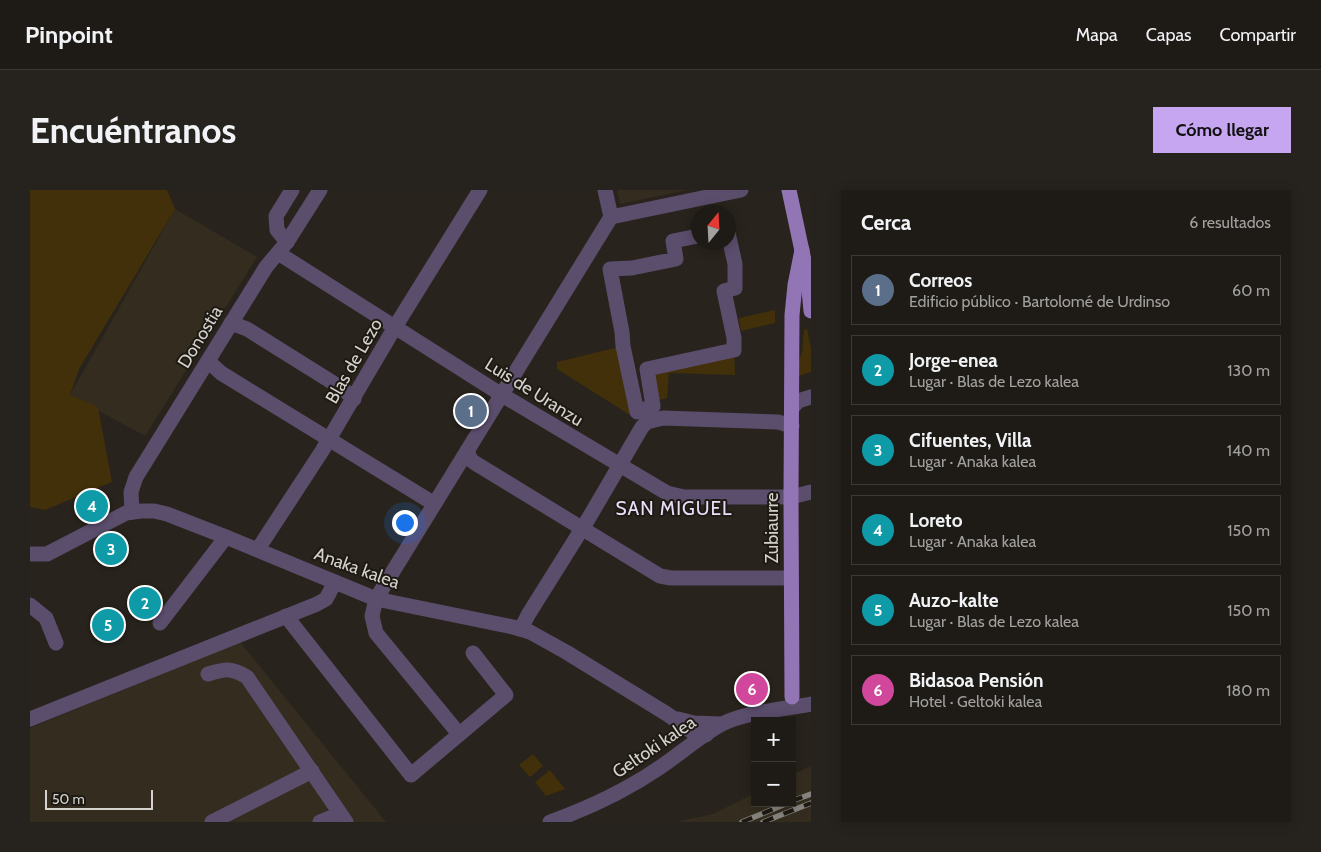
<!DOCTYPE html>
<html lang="es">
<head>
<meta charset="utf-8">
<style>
	:root { --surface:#1e1a15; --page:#26231e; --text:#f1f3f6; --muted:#a1a1a0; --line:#3c3834; --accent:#c6a6f0 }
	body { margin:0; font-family:Cabin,sans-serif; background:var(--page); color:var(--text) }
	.controls { position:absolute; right:15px; bottom:15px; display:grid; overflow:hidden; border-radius:0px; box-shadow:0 2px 12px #0003 }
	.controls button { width:45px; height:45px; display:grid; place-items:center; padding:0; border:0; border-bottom:1px solid var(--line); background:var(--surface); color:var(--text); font:25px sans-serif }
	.compass { position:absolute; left:661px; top:15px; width:45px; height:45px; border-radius:50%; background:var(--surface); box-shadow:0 2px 12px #0003; rotate:18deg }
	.scale { position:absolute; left:15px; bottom:12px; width:108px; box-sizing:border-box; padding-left:5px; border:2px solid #d4d2cd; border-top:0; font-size:14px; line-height:18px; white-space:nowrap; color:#d4d2cd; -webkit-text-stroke:4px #1e1a13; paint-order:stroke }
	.you { position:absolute; left:374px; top:332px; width:18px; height:18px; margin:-12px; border:4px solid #fff; border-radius:50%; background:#1a73e8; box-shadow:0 0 0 8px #1a73e833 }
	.badge { display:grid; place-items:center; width:32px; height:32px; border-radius:50%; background:var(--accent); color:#fff; font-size:16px; font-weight:700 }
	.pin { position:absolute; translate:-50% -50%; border:2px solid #fff; box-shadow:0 1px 5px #0006 }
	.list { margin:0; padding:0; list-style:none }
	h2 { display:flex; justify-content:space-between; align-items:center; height:65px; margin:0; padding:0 20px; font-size:21px }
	h2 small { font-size:16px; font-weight:400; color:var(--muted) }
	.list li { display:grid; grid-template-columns:32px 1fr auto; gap:15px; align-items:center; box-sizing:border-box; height:70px; margin:0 10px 10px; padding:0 10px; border:1px solid var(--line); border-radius:0px }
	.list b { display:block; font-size:19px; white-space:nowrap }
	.list p { margin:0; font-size:16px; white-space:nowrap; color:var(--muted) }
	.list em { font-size:16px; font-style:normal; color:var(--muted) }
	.map { position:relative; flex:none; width:781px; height:632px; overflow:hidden; border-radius:0px }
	header { display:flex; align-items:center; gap:30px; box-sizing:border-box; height:70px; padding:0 25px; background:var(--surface); border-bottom:1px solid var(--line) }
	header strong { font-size:24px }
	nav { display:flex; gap:28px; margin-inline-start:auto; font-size:18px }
	.intro { display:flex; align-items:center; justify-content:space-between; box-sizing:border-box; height:120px; padding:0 30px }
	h1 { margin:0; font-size:35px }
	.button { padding:12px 22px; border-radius:0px; background:var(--accent); color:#111; font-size:18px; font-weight:700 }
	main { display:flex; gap:30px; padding:0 30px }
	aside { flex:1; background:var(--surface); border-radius:0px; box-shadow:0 2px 12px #0003 }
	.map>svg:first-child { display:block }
	.built { fill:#342d1f }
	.green { fill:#41300a }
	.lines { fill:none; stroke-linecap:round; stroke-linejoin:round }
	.minor { stroke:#5b4d6c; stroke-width:15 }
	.major { stroke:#9175b5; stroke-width:15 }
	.rail-casing { stroke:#87847e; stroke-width:5.5 }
	.rail { stroke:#1e1a13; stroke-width:4; stroke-dasharray:11; stroke-linecap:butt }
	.labels { text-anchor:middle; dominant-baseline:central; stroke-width:4; stroke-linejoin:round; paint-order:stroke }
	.street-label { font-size:18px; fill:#d4d2cd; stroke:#1e1a13 }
	.neighbourhood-label { font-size:19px; letter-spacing:1px; fill:#e9defa; stroke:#1e1a13 }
</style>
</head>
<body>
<header>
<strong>Pinpoint</strong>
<nav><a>Mapa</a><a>Capas</a><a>Compartir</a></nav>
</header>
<div class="intro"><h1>Encuéntranos</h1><a class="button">Cómo llegar</a></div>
<main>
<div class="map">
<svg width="781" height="632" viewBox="0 0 781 632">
	<rect width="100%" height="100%" fill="#28231c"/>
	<!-- built -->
	<g class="built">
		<polygon points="587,0 657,0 590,14"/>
		<polygon points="145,19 227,67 115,246 40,205"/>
		<polygon points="210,452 356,632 0,632 0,538"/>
		<polygon points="781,576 781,632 646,632 683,624 725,603 725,613 762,613 762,585"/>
	</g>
	<!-- green -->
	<g class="green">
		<polygon points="0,0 137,0 145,19 49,179 40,205 68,217 82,292 15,320 0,317"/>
		<polygon points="745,120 745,133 711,141 709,128"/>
		<polygon points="777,139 781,158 781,182 766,187 767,176 772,162 774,140"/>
		<polygon points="593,156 607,222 600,225 527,179 527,172"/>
		<polygon points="704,160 705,185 639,183 637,208 622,212 617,179"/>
		<polygon points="503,564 513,576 500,587 489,575"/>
		<polygon points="520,580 535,599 516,606 505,592"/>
	</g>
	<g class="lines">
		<!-- minor -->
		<g class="minor">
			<polyline points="575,0 581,27"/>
			<polyline points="581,27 711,0"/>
			<polyline points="668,46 643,51 646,69 602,78 580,79 592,142 593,156 607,222 623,216 617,179 704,160 704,148 694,101 705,98 705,74 698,43"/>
			<polyline points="257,52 247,40 246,26 262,0"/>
			<polyline points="248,63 472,205 637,303 654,307 761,307 781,302"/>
			<polyline points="201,133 217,139 313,199 324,209"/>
			<polyline points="178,171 191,183 398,310 405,313"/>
			<polyline points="762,218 768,211 781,207"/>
			<polyline points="437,261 441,270 445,273 630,386 641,388 761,388"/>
			<polyline points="102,322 101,302 106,287 236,77 257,52 290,0"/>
			<polyline points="228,359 292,261 365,137 450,0"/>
			<polyline points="0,364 17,364 96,323 111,321 124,321 137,324 196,347 346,409 483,437 500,442 536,462 637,524 664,543 676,545"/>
			<polyline points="0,415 16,428 26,453"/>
			<polyline points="256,426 381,585 476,505 443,463"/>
			<polyline points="130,433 196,347"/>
			<polyline points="491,439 498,425 560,326 612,237 617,232 633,228 748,232 762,236"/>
			<path d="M178 484C195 479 201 477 217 487L316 632"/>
			<polyline points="0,529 287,414 296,409 305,392"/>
			<polyline points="648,529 664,533 692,534"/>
			<polyline points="429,544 346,443 342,426 346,409 581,27"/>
			<polyline points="182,632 282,581"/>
			<polyline points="290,632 310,624"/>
			<path d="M520 632C559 618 595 601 629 578 650 564 670 546 692 534 715 522 755 519 781 514"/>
		</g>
		<!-- major -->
		<g class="major">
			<polyline points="759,0 778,89 781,121"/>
			<polyline points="762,507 761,307 762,125 765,95 772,60"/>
		</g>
		<defs>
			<g id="rail">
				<polyline points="762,611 781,604"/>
				<polyline points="712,632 758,613"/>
				<polyline points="733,632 781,613"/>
			</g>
		</defs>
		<!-- rail casing -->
		<use href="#rail" class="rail-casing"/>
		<!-- rail -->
		<use href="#rail" class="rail"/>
	</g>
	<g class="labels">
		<!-- street labels -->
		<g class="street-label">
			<text transform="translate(170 147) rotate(-59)">Donostia</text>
			<text transform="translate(324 171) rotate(-60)">Blas de Lezo</text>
			<text transform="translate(504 202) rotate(32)">Luis de Uranzu</text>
			<text transform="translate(742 338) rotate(-90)">Zubiaurre</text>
			<text transform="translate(327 378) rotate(20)">Anaka kalea</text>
			<text transform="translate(624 557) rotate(-34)">Geltoki kalea</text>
		</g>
		<!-- neighbourhood labels -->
		<g class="neighbourhood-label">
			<text x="644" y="318">SAN MIGUEL</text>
		</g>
	</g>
</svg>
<div class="controls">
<button>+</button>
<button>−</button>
</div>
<svg class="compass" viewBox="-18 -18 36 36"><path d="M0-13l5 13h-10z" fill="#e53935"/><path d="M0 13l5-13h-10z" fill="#a1a1a0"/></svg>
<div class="scale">50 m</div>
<div class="you"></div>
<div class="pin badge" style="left:441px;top:221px;background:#5c6f8a">1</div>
<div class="pin badge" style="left:115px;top:413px;background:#0f9aa8">2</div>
<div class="pin badge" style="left:81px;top:359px;background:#0f9aa8">3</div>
<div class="pin badge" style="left:62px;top:316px;background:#0f9aa8">4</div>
<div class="pin badge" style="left:78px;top:435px;background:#0f9aa8">5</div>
<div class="pin badge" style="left:722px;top:499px;background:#d1479c">6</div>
</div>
<aside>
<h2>Cerca<small>6 resultados</small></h2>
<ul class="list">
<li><span class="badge" style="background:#5c6f8a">1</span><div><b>Correos</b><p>Edificio público · Bartolomé de Urdinso</p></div><em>60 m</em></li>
<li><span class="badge" style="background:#0f9aa8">2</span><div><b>Jorge-enea</b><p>Lugar · Blas de Lezo kalea</p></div><em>130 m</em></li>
<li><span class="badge" style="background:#0f9aa8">3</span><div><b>Cifuentes, Villa</b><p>Lugar · Anaka kalea</p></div><em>140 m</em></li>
<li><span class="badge" style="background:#0f9aa8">4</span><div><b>Loreto</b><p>Lugar · Anaka kalea</p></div><em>150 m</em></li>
<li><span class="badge" style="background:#0f9aa8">5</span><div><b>Auzo-kalte</b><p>Lugar · Blas de Lezo kalea</p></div><em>150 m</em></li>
<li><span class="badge" style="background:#d1479c">6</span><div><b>Bidasoa Pensión</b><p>Hotel · Geltoki kalea</p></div><em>180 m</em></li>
</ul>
</aside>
</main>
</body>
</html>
